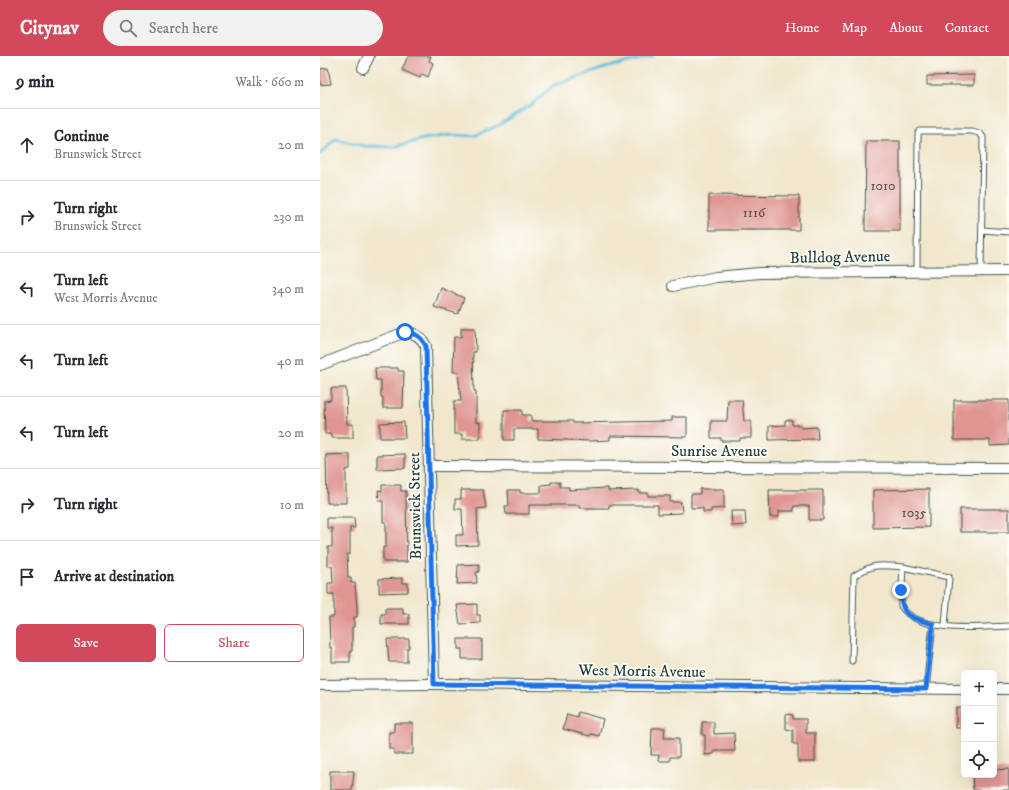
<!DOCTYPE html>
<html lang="en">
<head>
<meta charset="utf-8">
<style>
	:root { --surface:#fff; --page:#f2f2f3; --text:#2b2b33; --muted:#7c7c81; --line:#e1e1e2; --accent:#d1495b }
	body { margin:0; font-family:"IM FELL DW Pica",serif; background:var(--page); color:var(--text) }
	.controls { position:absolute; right:12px; bottom:12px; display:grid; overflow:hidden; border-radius:6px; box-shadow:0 4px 16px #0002 }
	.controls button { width:36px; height:36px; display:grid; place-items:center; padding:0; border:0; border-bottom:1px solid var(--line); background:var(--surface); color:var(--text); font:20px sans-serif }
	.stop { position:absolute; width:12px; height:12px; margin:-9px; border:3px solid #1a73e8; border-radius:50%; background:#fff }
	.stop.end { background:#1a73e8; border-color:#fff; box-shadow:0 1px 4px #0008 }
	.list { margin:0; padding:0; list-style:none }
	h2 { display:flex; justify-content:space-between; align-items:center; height:52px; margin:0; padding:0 16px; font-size:17px }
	h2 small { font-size:13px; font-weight:400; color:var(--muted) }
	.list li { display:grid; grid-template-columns:26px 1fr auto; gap:12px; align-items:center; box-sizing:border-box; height:72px; padding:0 16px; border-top:1px solid var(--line) }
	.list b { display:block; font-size:15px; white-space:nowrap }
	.list p { margin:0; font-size:13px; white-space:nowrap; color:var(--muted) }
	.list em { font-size:13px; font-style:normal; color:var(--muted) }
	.actions { display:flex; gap:8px; padding:12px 16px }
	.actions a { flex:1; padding:9px 0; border:1px solid var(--accent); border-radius:6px; text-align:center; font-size:14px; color:var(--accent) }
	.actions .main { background:var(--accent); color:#fff }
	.icon { flex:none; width:22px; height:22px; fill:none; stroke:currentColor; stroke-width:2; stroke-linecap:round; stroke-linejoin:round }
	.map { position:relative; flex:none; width:689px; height:734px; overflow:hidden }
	header { display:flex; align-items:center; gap:24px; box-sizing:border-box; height:56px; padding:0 20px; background:var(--accent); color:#fff }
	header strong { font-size:19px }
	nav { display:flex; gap:22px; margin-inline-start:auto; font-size:14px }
	.search { width:280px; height:36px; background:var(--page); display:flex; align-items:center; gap:10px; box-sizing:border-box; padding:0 14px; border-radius:22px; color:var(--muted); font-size:15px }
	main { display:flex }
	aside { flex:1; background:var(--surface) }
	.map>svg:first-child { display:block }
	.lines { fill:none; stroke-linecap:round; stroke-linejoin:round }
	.stream { stroke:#5fc0dd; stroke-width:3 }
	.building { fill:#df9592 }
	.lane-casing { stroke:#3e564b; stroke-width:7 }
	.street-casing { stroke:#3e564b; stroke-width:12 }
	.lane { stroke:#fff; stroke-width:5 }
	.street { stroke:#fff; stroke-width:10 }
	.route { stroke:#1a73e8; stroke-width:5 }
	.labels { text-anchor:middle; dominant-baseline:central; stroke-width:3.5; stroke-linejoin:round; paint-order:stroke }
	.number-label { font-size:14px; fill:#4f534c }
	.street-label { font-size:16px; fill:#1f3d34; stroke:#fdfcf7 }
</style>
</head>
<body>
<header>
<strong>Citynav</strong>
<div class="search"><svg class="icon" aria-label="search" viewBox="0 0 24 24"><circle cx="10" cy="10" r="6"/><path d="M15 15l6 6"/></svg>Search here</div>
<nav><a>Home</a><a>Map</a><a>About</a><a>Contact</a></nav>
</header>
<main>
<aside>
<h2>9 min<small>Walk · 660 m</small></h2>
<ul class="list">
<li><svg class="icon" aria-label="ahead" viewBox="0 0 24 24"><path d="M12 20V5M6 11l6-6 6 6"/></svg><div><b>Continue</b><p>Brunswick Street</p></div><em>20 m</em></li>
<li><svg class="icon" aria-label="right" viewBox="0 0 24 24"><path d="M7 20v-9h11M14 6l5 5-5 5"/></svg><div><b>Turn right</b><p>Brunswick Street</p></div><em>230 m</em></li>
<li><svg class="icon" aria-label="left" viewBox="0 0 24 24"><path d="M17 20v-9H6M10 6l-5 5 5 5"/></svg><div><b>Turn left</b><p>West Morris Avenue</p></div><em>340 m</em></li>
<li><svg class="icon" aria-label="left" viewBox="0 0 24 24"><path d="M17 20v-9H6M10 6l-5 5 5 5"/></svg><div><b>Turn left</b></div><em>40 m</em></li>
<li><svg class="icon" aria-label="left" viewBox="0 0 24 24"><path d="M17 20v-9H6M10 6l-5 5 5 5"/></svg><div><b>Turn left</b></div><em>20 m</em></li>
<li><svg class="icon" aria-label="right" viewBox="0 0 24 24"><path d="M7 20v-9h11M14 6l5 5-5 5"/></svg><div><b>Turn right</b></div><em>10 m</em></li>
<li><svg class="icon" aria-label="arrive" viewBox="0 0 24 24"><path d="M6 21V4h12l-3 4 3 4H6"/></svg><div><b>Arrive at destination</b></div></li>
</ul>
<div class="actions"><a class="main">Save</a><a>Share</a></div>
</aside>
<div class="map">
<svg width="689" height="734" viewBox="0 0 689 734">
	<rect width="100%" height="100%" fill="#fdfcf7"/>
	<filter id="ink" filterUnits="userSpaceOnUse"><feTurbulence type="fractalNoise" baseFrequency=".025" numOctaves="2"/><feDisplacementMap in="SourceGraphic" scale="8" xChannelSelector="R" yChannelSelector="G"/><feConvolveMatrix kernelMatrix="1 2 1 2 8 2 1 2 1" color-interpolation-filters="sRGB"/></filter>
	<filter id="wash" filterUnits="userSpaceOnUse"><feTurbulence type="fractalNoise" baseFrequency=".012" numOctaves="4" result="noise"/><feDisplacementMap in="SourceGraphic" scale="16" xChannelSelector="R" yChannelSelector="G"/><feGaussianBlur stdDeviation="0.9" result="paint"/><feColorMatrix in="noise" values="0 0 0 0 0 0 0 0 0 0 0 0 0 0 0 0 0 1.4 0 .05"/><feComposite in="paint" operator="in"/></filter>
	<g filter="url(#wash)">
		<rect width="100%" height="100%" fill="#f1e7cd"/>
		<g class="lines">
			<!-- stream -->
			<polyline class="stream" points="0,98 16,83 44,90 73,91 104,83 130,79 154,80 179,69 212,48 234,29 288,11 333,0"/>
		</g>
		<g id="blocks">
			<!-- building -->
			<g class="building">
				<polygon points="88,0 111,0 109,5 113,7 108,21 102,18 100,22 82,14"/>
				<polygon points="8,12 11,28 0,29 0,13"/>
				<polygon points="654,19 654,29 607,29 607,20"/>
				<polygon points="546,85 580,85 580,175 545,175"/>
				<polygon points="389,139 479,140 479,174 389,174"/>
				<polygon points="121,232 144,242 138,258 114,251"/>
				<polygon points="141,272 155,272 156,296 153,296 154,335 156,335 156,367 160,366 160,383 142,383 142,378 134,378 134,345 141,345 138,316 133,316 134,281 141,281"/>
				<polygon points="55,312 78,312 78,315 84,315 83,352 63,352 63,341 61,341 61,324 56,324"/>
				<polygon points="11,332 26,332 27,368 33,368 33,382 11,382 11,378 5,378 4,345 11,344"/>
				<polygon points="408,344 422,344 424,365 431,365 431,382 420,382 420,385 401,385 401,382 391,382 391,365 407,365"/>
				<polygon points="634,344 689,344 689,389 670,390 670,384 634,384"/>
				<polygon points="184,354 202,354 202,359 211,359 211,365 253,365 253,367 352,365 352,361 367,361 367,381 290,380 290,384 271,385 218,383 218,373 194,373 194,384 184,384"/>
				<polygon points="465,364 472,364 472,369 481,369 481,372 497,371 498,383 449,384 449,370 465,369"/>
				<polygon points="84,366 85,382 60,382 60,367"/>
				<polygon points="30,398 30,413 26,414 26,447 7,447 6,399"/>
				<polygon points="85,398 85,412 57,413 57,399"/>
				<polygon points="231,426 240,426 240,431 249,431 249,434 288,432 288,435 319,434 319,437 328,437 328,440 350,440 350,446 361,446 362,457 338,458 338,449 289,449 289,452 259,452 259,449 209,449 209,458 186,458 185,450 189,450 188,434 200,434 200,437 221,437 221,429 231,428"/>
				<polygon points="62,429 81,429 81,435 86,435 87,506 63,506 63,491 66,491 66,466 63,466 63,445 59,445 58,434 62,435"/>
				<polygon points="380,433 404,433 404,452 391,453 391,456 383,456 383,452 371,452 371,438 380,438"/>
				<polygon points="609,433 609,471 553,472 553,434"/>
				<polygon points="141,434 163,434 166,452 157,453 158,489 136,490 136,479 143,479 142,453 135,453 135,443 141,443"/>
				<polygon points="449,434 503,434 503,464 489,464 489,450 474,450 474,455 459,455 459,461 450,461"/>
				<rect x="640" y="453" width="49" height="23"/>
				<polygon points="411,455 425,455 426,469 412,470"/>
				<polygon points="7,462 34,462 35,472 30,472 30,498 27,498 28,522 31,522 31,527 35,527 37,552 37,561 34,561 34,571 32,571 32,595 30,595 30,606 12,606 12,592 10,592 9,561 14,561 14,538 8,538 8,527 13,527 12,510 8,510 8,491 12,491 12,472 7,472"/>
				<polygon points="159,508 159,516 156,516 157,527 137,528 138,509"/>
				<polygon points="82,522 82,527 88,527 88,536 59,537 59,523"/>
				<polygon points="157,548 157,559 160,559 160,567 140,568 137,549"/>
				<polygon points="65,552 83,552 83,558 89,558 89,568 61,568 61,558 65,558"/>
				<polygon points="67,583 89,583 89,592 87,592 87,606 69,606"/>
				<polygon points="138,583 162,583 162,603 142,603 142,593 138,593"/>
				<rect x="636" y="652" width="8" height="20"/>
				<polygon points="258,656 283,663 279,680 271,678 270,680 243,673 247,658 257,661"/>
				<polygon points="466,658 473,659 473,663 486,663 486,677 495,677 495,706 478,706 478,688 473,688 473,674 466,673"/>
				<polygon points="382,666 394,666 394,678 414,677 415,695 394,695 394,698 385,699 385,679 382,679"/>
				<polygon points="74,667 93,667 93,698 74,698 74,693 69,693 69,676 74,676"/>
				<polygon points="332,672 345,672 344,682 359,682 359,701 350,701 350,705 338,705 339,699 331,699"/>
				<polygon points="689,713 689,734 653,734 652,719 674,719 674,714"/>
				<polygon points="10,715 34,715 32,734 10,734"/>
			</g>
		</g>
	</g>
	<g filter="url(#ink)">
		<use href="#blocks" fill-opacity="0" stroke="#3e564b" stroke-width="1"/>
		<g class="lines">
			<defs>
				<g id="lane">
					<polyline points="662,174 689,176"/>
					<polyline points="597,215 598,78 600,75 652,75 659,77 663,81 661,215"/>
					<polyline points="583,511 629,521 625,570"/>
					<path d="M532 605 534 520C553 507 561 509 583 511L581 550C598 578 660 571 689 570"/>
					<polyline points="606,633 613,568"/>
				</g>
				<g id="street">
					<polyline points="43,12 49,0"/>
					<polyline points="353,230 396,221 439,217 689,215"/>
					<path d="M0 309 85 276C96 277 101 281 106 290L114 628"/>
					<polyline points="109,410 689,412"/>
					<polyline points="0,629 114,628 644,633"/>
					<polyline points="674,633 689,633"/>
				</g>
			</defs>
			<!-- lane casing -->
			<use href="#lane" class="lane-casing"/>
			<!-- street casing -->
			<use href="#street" class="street-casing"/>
			<!-- lane -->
			<use href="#lane" class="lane"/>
			<!-- street -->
			<use href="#street" class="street"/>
		</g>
	</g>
	<g class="lines" filter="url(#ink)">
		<!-- route -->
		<path class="route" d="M85 276C96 277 101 281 106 290L114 628 606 633 613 568C590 562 580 560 581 534"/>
	</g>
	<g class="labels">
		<!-- number labels -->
		<g class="number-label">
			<text x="563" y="130">1010</text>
			<text x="434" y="157">1116</text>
			<text x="594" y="457">1035</text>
		</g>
		<!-- street labels -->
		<g class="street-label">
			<text transform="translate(520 201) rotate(-1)">Bulldog Avenue</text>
			<text x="399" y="395">Sunrise Avenue</text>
			<text transform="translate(95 450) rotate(-91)">Brunswick Street</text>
			<text transform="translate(322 615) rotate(1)">West Morris Avenue</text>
		</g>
	</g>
</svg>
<div class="controls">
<button>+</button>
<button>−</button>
<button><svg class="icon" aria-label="locate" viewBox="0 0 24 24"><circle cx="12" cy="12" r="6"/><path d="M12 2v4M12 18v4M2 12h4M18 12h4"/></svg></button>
</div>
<div class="stop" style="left:85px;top:276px"></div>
<div class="stop end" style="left:581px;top:534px"></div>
</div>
</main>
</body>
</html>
